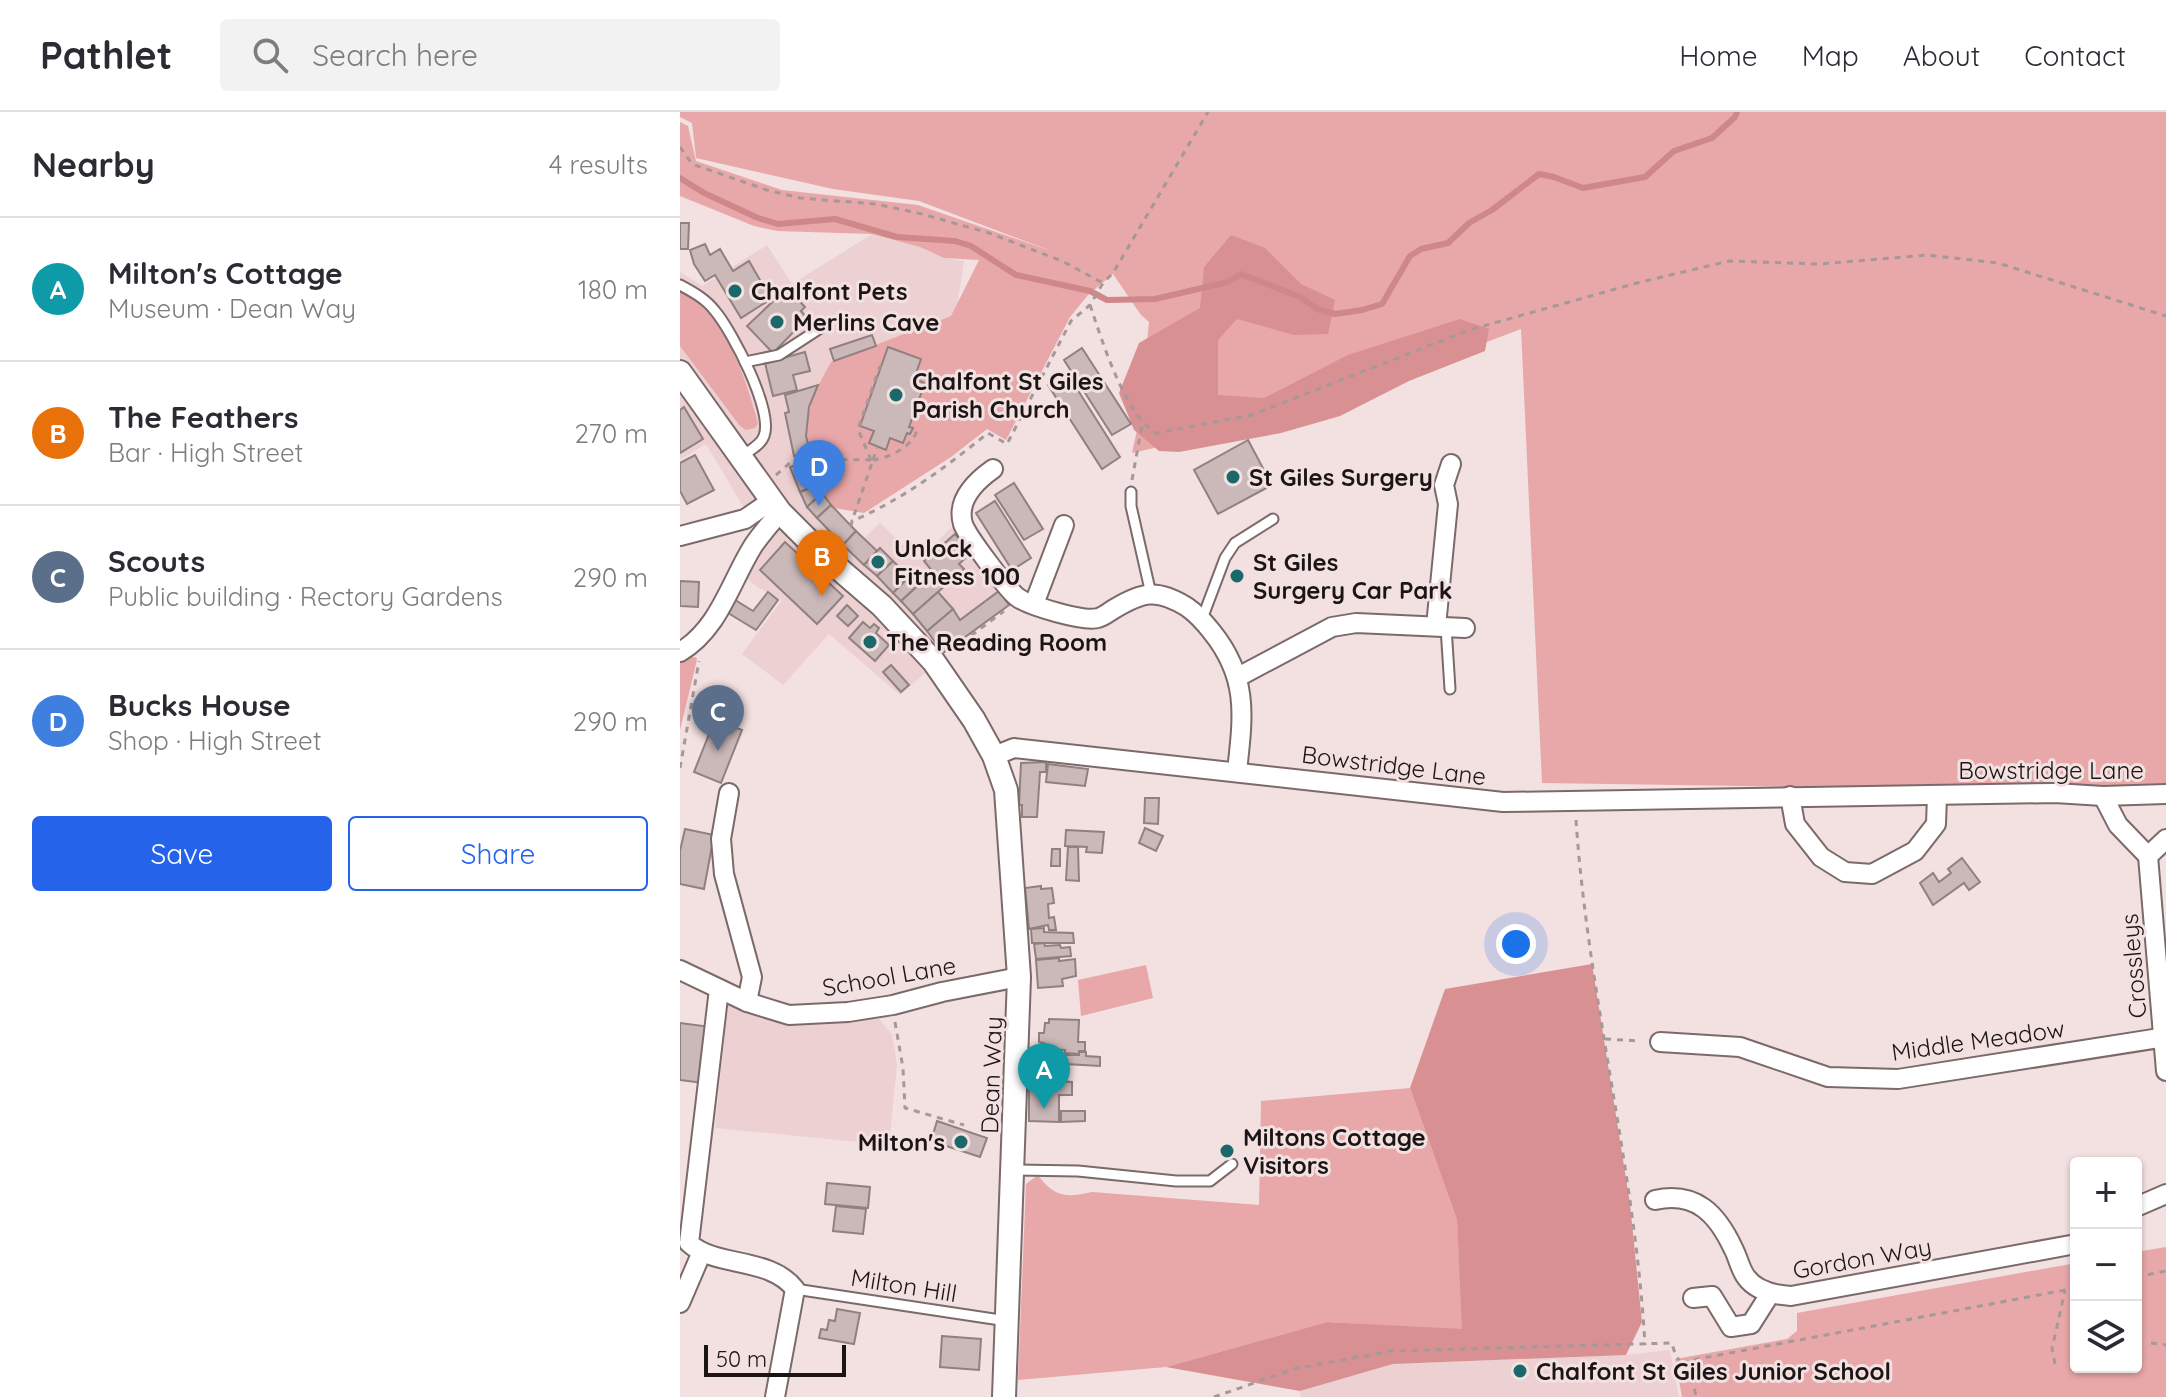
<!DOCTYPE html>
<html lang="en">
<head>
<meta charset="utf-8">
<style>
	:root { --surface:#fff; --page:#f2f2f3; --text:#2b2b33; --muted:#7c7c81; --line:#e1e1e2; --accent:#2563eb }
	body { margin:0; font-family:Quicksand,sans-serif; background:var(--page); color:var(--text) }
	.controls { position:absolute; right:24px; bottom:24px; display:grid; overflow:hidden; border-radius:8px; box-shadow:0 2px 6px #0004 }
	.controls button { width:72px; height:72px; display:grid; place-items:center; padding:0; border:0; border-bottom:2px solid var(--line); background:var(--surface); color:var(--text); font:40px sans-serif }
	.scale { position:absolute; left:24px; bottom:20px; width:142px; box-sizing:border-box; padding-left:8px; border:4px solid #1c1515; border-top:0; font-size:22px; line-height:28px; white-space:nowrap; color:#1c1515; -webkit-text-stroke:6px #f3e0e0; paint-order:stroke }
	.you { position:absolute; left:836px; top:832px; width:28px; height:28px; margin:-20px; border:6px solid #fff; border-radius:50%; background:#1a73e8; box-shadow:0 0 0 12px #1a73e833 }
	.badge { display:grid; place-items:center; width:52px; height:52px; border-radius:50%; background:var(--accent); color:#fff; font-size:26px; font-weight:700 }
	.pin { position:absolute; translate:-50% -66px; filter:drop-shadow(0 2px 4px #0008) }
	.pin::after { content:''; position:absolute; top:42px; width:28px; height:24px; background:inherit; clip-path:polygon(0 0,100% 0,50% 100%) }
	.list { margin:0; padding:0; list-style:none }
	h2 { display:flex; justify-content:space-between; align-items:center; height:104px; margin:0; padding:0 32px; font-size:34px }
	h2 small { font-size:26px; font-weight:400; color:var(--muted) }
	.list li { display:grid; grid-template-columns:52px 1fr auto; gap:24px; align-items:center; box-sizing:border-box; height:144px; padding:0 32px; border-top:2px solid var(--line) }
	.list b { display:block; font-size:30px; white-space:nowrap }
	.list p { margin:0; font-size:26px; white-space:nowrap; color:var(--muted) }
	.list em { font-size:26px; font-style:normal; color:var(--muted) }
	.actions { display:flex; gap:16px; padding:24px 32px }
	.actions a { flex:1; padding:18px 0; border:2px solid var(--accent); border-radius:8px; text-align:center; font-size:28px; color:var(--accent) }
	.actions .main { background:var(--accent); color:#fff }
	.icon { flex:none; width:44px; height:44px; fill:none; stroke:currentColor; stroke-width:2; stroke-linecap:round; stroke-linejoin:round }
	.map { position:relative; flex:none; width:1486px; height:1285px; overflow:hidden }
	header { display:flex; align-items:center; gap:48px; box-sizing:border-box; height:112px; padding:0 40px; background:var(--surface); border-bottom:2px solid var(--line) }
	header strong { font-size:38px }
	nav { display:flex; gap:44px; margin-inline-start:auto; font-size:28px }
	.search { width:560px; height:72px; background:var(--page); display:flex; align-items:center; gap:20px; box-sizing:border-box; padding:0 28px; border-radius:8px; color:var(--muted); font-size:30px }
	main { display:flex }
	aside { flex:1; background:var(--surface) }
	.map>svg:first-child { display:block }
	.built { fill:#edd1d2 }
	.green { fill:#e8a7a8 }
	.forest { fill:#d99093 }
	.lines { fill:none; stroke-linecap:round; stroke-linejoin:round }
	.stream { stroke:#cf878a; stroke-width:6 }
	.building { fill:#cbb8b8; stroke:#918080; stroke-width:2 }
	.service-casing { stroke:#7b6a6a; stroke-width:13 }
	.minor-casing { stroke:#7b6a6a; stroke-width:22 }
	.tertiary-casing { stroke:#7b6a6a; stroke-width:26 }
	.path { stroke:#a69898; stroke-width:3; stroke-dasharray:6 6; stroke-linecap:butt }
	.service { stroke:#fff; stroke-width:9 }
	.minor { stroke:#fff; stroke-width:18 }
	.tertiary { stroke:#fff; stroke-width:22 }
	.poi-dot { fill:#1a6869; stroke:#f3e0e0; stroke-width:3 }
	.labels { text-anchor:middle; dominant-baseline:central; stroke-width:6; stroke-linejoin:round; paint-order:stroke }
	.poi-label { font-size:24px; font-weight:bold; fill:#1c1515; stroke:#f3e0e0; text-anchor:start }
	.street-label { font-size:24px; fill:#1c1515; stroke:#f3e0e0 }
</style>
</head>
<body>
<header>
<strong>Pathlet</strong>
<div class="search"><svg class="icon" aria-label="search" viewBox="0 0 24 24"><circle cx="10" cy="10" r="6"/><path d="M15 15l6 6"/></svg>Search here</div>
<nav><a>Home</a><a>Map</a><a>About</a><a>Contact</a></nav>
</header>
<main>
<aside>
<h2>Nearby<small>4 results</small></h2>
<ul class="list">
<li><span class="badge" style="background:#0f9aa8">A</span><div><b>Milton's Cottage</b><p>Museum · Dean Way</p></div><em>180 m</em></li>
<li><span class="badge" style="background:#e8710a">B</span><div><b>The Feathers</b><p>Bar · High Street</p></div><em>270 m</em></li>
<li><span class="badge" style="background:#5c6f8a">C</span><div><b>Scouts</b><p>Public building · Rectory Gardens</p></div><em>290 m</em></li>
<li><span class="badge" style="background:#3f7fe0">D</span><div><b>Bucks House</b><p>Shop · High Street</p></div><em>290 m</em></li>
</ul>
<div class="actions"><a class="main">Save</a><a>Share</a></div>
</aside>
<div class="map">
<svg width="1486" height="1285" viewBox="0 0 1486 1285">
	<rect width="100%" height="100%" fill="#f3e0e0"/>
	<!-- built -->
	<g class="built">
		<polygon points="192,122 240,135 264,146 284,149 277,195 271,204 196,234 129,295 126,324 129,339 114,345 130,347 154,396 184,426 200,411 238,448 272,415 330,493 243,557 245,561 220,583 149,522 103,573 62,542 102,488 77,475 67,466 73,411 26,332 0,348 0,160 22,174 87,133 112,172"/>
		<polygon points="48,892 103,909 199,907 212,922 217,953 209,1033 35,1016"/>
		<polygon points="990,1238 999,1285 621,1285 620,1279 713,1252 946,1243"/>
	</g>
	<!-- green -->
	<g class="green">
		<path d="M0 0H1486V680L862 671 841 217 610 305 452 341 459 309 469 210 461 203 433 162 408 183 390 205 326 328 307 317 271 345 184 401 154 396 142 381 130 348 116 352 114 344 129 340C121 307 135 278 151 250L271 204 299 148 264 146 240 135 192 122 97 119 74 114 0 84V10L8 14 16 49 102 78 238 93 374 140 239 89 153 77 16 46 12 11 0 5Z"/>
		<path d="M0 179C45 200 66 267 78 312L75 316 66 318 60 314 0 234Z"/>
		<polygon points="7,543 17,546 16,552 0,618 0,547"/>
		<polygon points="466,853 473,886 401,904 398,868"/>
		<path d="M730 976 777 1108 783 1218 647 1210 486 1255 338 1268 346 1072 358 1063C374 1085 386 1086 412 1080L579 1093 581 989Z"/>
		<polygon points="1486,1135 1486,1285 1002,1285 995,1247 1107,1227 1117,1219 1117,1201 1396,1151 1396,1255 1456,1255 1456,1140"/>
	</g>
	<!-- forest -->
	<g class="forest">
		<polygon points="551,123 585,136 621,172 655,188 648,222 614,223 557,207 538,228 538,283 584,286 668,243 780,207 809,217 805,239 729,269 660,304 601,321 499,340 479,339 454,318 439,281 459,231 520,196 524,155"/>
		<polygon points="912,852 950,1092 962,1210 946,1243 713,1252 620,1279 486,1255 647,1210 782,1217 777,1108 730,976 765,877"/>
	</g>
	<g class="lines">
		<!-- stream -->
		<polyline class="stream" points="0,66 24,81 78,106 98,112 155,107 217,125 275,129 291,134 336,163 410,179 427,188 475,187 548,170 561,162 620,185 637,197 655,202 682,198 702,192 730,144 741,137 768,131 789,111 812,98 859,62 874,65 903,76 965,65 994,39 1032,26 1055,5 1057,0"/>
	</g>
	<!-- building -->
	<g class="building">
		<polygon points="0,111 9,111 8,137 0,137"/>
		<polygon points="25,132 30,143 40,137 53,159 69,149 91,187 61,206 35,163 25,169 14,152 10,138"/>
		<polygon points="107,176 125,195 121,199 127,206 93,241 67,214"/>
		<polygon points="192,223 196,234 154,249 150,237"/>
		<polygon points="208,235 241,247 234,267 245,271 229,315 233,316 230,322 227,321 223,331 210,326 206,338 189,331 194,319 180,314"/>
		<polygon points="402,236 451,312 432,323 384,248"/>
		<polygon points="125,240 130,259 113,263 117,278 93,284 85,251"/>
		<polygon points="387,261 440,345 422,357 368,273"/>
		<polygon points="138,273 129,295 126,324 130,340 114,344 105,301 109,300 105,283"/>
		<polygon points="4,295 23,327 0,341 0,298"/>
		<polygon points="568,328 592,373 538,402 514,358"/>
		<polygon points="15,343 34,378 7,392 0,379 0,351"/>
		<polygon points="130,347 140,372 120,380 110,355"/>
		<polygon points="334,371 363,417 344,428 315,383"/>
		<polygon points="140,372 142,381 127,395 120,380"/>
		<polygon points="142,381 151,393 137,406 127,395"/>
		<polygon points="315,389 351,446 332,458 296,401"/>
		<polygon points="151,393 176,419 163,433 137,406"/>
		<polygon points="176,419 197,439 184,453 163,433"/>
		<polygon points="275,422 291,441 279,452 284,457 233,502 221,489 253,460 244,449"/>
		<polygon points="105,430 163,484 137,512 80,458"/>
		<polygon points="200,436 213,449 197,464 184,453"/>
		<polygon points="213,449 229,465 213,481 197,464"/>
		<polygon points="229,465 237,474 221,489 213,481"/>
		<polygon points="0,469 19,470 18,495 0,494"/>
		<polygon points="319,479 329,493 263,541 247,519 273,497 280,508"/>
		<polygon points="88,480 98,488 76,518 48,501 55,488 73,499"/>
		<polygon points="258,480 273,497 247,519 233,502"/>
		<polygon points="167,493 178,504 168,514 157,504"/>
		<polygon points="183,510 190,516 194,512 199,516 196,521 209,533 195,549 169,526"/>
		<polygon points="211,553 229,573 221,580 203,560"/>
		<polygon points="35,607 62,618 41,671 14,660"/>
		<polygon points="366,650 366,660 360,660 357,705 342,705 342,693 339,693 341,651"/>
		<polygon points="368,652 408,657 405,674 366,670"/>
		<polygon points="465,686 479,686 478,712 464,711"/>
		<polygon points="465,716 483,724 476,739 459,731"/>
		<polygon points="5,717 34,723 24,777 0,772 0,739"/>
		<polygon points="386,718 424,720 422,741 406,740 407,735 385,734"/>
		<polygon points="388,735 398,735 399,769 386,768"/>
		<polygon points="372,737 380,737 380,754 371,754"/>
		<polygon points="1282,746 1300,770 1289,778 1284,771 1253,793 1240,771 1253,761 1259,770 1271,761 1268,757"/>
		<polygon points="361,774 361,777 372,776 374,791 368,792 369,806 374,805 376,818 369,818 368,813 349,817 345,776"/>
		<polygon points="364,816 364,820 393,821 394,831 352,831 351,817"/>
		<polygon points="364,831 365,834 380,833 381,836 390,835 391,844 356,847 354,832"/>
		<polygon points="379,846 379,849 395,847 396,864 382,867 383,874 358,876 356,848"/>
		<polygon points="369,907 399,908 398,930 405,930 405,939 399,939 399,942 385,941 385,938 364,937 364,931 359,930 359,921 364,921 365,911 369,911"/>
		<polygon points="0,911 31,915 23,971 0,968"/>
		<polygon points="399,940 406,940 406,944 420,945 420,954 385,952 386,943 399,943"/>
		<polygon points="349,949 372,950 371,965 349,965"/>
		<polygon points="349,967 392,970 392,983 379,983 379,1010 349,1009"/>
		<polygon points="381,999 405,999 405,1009 381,1010"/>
		<polygon points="257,1009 307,1026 300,1045 251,1029"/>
		<polygon points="147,1071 190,1075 188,1096 145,1092"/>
		<polygon points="156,1094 186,1097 183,1122 153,1119"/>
		<polygon points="157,1197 180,1201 174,1232 139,1226 141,1217 147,1218 149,1208 155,1209"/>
		<polygon points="262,1224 301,1227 299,1258 260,1255"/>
	</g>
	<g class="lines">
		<defs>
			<g id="service">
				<path d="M0 173C13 180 26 187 35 199 52 219 94 299 84 324 81 333 69 339 62 344"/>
				<polyline points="65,250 99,243 139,217"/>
				<polyline points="451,380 451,394 471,482"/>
				<polyline points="522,507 545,446 555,431 593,407"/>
				<polyline points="766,515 770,577"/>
				<polyline points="334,1058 398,1059 496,1069 530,1069 552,1052"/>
				<polyline points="115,1177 327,1209"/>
			</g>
			<g id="minor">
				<path d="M313 357C296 369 276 388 283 412 287 424 327 477 337 485 349 494 404 510 418 506 423 505 429 500 434 497 462 480 477 476 507 495 517 502 525 511 532 520 569 566 563 605 557 659"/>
				<polyline points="0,424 65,407 91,389"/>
				<polyline points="354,492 384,413"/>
				<polyline points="756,514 768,392 764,373 771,352"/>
				<path d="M0 540C39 517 50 471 73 434 81 422 91 411 100 400"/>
				<polyline points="558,565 652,515 676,511 785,516"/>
				<polyline points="314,644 334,636 823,690 1375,681 1423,684 1486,682"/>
				<polyline points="49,681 41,727 44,762 72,865 67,890"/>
				<polyline points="1110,684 1115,712 1141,745 1165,760 1192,762 1235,739 1256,712 1257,683"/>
				<polyline points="1423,684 1438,713 1468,744 1486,959"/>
				<polyline points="1468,744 1486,727"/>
				<polyline points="0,858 67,890 109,903 168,900 213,893 262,880 339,865"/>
				<path d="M39 877 9 1131C36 1156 89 1144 115 1177L95 1285"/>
				<polyline points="980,930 1060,935 1148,965 1218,967 1486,925"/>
				<path d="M975 1088C1016 1079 1037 1102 1053 1136 1058 1145 1060 1157 1066 1165 1076 1179 1095 1183 1111 1184L1396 1132"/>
				<polyline points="1456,1095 1486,1082"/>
				<polyline points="1013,1186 1032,1184 1051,1215 1071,1212 1090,1182"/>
				<polyline points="0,1191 21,1142"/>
			</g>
			<polyline id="tertiary" points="0,260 100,400 143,443 202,494 254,550 294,608 314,644 326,678 339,865 324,1285"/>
		</defs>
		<!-- service casing -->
		<use href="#service" class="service-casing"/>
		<!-- minor casing -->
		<use href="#minor" class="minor-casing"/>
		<!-- tertiary casing -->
		<use href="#tertiary" class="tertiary-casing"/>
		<!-- path -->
		<g class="path">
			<polyline points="0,35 12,52 87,78 120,86 196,92 242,102 309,121 382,149 423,171"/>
			<path d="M410 193C422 228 444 302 476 321L572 303 789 218 957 171 1049 149 1139 152 1247 143 1318 151 1486 204"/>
			<polyline points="191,348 178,317 200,254"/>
			<path d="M193 348C208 346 230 336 236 321L232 319"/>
			<polyline points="193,348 197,336"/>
			<polyline points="96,363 111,350 128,344 133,347 193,348 172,409"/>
			<polyline points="452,368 462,313"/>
			<path d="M171 414 172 409C222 388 266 355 308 321L327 332 391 209 410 193 423 171 433 161 528 0"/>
			<polyline points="272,538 324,499"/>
			<polyline points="0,656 19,549"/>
			<path d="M896 708C908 884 955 1056 965 1233"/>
			<polyline points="215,910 223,956 225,996 284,1013"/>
			<polyline points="925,927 961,929"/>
			<polyline points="1456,1165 1486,1159"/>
			<polyline points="1471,1231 1486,1233"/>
			<polyline points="1002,1250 1396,1176"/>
			<polyline points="1375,1252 1372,1237 1385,1178"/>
			<path d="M534 1285 614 1257 711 1239 992 1231C996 1252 1012 1259 1016 1285"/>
		</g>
		<!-- service -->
		<use href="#service" class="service"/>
		<!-- minor -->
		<use href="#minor" class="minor"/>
		<!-- tertiary -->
		<use href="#tertiary" class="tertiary"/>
	</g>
	<!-- markers -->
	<g class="poi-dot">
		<circle cx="55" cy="179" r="8"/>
		<circle cx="97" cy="210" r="8"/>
		<circle cx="216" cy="283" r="8"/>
		<circle cx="553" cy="365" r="8"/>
		<circle cx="198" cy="450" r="8"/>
		<circle cx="557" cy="464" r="8"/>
		<circle cx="190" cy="530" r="8"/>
		<circle cx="281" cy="1030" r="8"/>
		<circle cx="547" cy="1039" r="8"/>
		<circle cx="840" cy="1259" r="8"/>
	</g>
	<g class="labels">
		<!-- poi labels -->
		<g class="poi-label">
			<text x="71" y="179">Chalfont Pets</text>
			<text x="113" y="210">Merlins Cave</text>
			<text x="232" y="269">Chalfont St Giles<tspan x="232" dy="28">Parish Church</tspan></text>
			<text x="569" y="365">St Giles Surgery</text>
			<text x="214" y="436">Unlock<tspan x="214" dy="28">Fitness 100</tspan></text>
			<text x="573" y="450">St Giles<tspan x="573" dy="28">Surgery Car Park</tspan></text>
			<text x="206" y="530">The Reading Room</text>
			<text x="563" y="1025">Miltons Cottage<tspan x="563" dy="28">Visitors</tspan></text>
			<text x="265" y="1030" text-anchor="end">Milton's</text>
			<text x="856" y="1259">Chalfont St Giles Junior School</text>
		</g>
		<!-- street labels -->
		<g class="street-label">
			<text transform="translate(714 653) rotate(7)">Bowstridge Lane</text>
			<text x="1371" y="658">Bowstridge Lane</text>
			<text transform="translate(1453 854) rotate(-95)">Crossleys</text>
			<text transform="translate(209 864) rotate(-10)">School Lane</text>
			<text transform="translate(1298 928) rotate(-8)">Middle Meadow</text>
			<text transform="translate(311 963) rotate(-88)">Dean Way</text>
			<text transform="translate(1182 1146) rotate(-10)">Gordon Way</text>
			<text transform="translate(224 1173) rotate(9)">Milton Hill</text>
		</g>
	</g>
</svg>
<div class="controls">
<button>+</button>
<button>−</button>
<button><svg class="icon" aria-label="layers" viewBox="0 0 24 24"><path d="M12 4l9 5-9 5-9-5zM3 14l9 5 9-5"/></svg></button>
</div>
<div class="scale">50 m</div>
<div class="you"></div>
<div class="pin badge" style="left:364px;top:997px;background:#0f9aa8">A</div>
<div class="pin badge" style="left:142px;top:484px;background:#e8710a">B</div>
<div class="pin badge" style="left:38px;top:639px;background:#5c6f8a">C</div>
<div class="pin badge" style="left:139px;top:394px;background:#3f7fe0">D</div>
</div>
</main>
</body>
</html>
